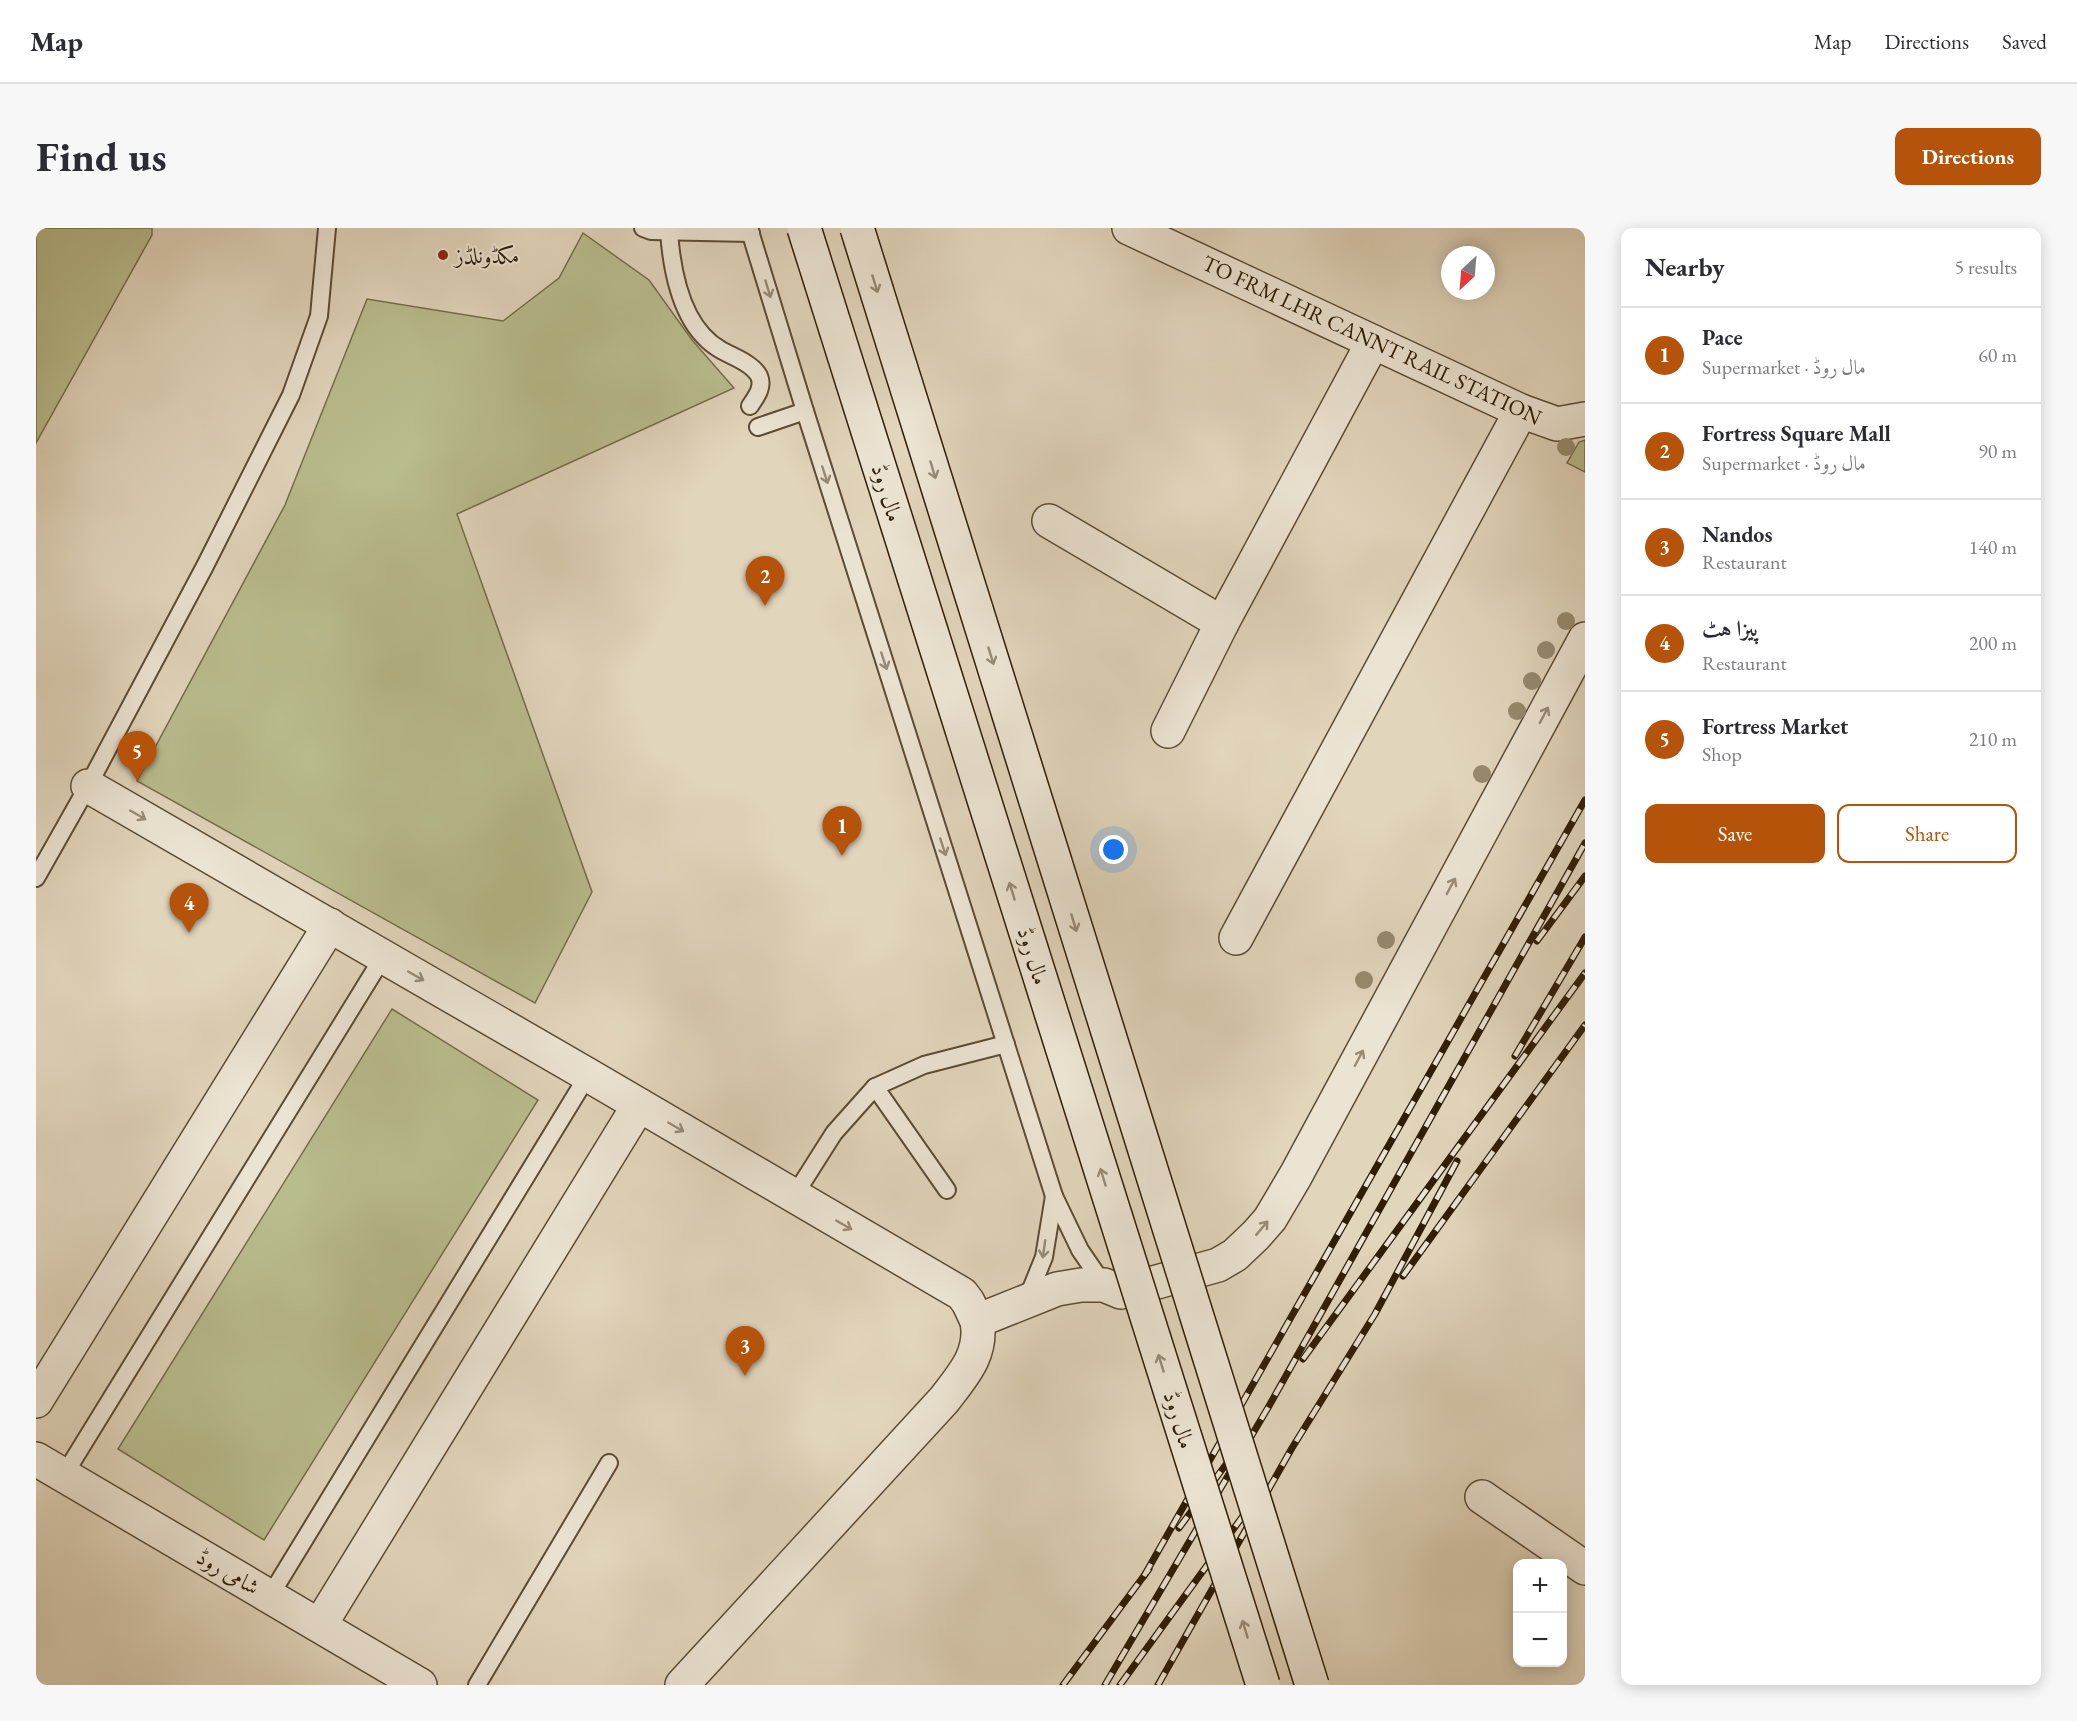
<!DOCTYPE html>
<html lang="en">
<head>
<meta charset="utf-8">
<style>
	:root { --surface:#fff; --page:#f7f7f7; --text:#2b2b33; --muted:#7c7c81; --line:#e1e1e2; --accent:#b45309 }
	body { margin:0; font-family:"EB Garamond",Amiri,serif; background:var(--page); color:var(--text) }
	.controls { position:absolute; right:18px; bottom:18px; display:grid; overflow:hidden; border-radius:12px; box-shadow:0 3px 15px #0003 }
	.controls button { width:54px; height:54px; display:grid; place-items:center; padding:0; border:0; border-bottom:2px solid var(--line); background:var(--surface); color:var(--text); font:30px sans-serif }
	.compass { position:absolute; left:1405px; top:18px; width:54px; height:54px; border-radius:50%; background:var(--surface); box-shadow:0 3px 15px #0003; rotate:206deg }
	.you { position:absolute; left:1078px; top:622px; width:21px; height:21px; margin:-15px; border:4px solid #fff; border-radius:50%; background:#1a73e8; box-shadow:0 0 0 9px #1a73e833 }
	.badge { display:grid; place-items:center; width:39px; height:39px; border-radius:50%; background:var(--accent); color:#fff; font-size:20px; font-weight:700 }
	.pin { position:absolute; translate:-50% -50px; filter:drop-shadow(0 2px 3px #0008) }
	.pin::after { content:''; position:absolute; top:32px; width:21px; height:18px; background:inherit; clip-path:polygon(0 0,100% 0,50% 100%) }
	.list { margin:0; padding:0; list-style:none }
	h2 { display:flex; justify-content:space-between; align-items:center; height:78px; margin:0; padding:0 24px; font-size:26px }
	h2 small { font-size:20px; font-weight:400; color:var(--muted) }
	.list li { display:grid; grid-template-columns:39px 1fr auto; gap:18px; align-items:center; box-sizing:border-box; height:96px; padding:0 24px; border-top:2px solid var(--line) }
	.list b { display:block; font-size:22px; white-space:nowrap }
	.list p { margin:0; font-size:20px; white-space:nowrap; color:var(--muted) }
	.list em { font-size:20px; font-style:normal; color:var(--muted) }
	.actions { display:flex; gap:12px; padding:18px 24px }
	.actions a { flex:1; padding:14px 0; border:2px solid var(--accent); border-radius:12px; text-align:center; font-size:21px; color:var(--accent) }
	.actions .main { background:var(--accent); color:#fff }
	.map { position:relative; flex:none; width:1549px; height:1457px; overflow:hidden; border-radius:12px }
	header { display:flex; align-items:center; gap:36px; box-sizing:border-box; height:84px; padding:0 30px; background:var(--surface); border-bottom:2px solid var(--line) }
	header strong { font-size:28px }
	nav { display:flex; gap:33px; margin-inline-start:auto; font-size:21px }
	.intro { display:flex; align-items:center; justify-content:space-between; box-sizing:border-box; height:144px; padding:0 36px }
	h1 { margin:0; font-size:42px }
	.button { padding:15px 27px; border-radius:12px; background:var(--accent); color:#fff; font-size:21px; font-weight:700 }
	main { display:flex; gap:36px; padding:0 36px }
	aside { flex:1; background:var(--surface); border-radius:12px; box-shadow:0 3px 15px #0003 }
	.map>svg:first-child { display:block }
	.green { fill:#b9bc8d; stroke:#746d4a; stroke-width:1.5 }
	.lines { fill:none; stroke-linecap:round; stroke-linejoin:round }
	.lane-casing { stroke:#5c4c34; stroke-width:20 }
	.street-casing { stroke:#5c4c34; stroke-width:36 }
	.lane { stroke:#ece4d3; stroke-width:16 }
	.street { stroke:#ece4d3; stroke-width:33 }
	.rail-casing { stroke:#2f1e06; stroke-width:7 }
	.rail { stroke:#ece4d3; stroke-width:4.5; stroke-dasharray:14; stroke-linecap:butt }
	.secondary-bridge-casing { stroke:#2f1e06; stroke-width:36; stroke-linecap:butt }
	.secondary-bridge { stroke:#ece4d3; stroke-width:33 }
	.tree { fill:#968a6e }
	.oneway { stroke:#978b77 }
	.poi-dot { fill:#8f2418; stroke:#ece4d3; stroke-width:2 }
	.labels { text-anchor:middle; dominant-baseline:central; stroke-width:4.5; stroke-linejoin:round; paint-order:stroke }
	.poi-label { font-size:22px; fill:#2f1e06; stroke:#ece4d3; text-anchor:start }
	.street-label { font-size:22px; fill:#2f1e06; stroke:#ece4d3 }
</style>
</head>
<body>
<header>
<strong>Map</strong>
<nav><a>Map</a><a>Directions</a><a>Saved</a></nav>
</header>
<div class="intro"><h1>Find us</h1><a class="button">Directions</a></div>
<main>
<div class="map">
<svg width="1549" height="1457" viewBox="0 0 1549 1457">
	<rect width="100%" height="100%" fill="#e1d5bc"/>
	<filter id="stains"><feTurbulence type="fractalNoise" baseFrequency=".00333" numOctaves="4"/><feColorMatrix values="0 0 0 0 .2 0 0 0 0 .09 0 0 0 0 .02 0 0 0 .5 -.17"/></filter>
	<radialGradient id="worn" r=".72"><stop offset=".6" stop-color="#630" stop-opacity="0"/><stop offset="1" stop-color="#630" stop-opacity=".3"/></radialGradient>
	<!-- green -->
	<g class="green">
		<polygon points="0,0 116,0 116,7 0,215"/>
		<polygon points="547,5 613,52 656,112 698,160 421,286 556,664 499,775 101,553 249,277 331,71 467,93 523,50"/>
		<polygon points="1549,212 1549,244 1531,235 1543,214"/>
		<polygon points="356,781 502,872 228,1312 82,1221"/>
	</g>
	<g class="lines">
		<defs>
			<g id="lane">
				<polyline points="607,0 615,3 715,5"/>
				<polyline points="713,0 769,183 1018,968 1044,1022 1068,1057"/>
				<path d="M633 4C636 45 646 100 685 122 697 129 716 135 723 148 728 159 720 169 714 178"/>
				<polyline points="722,199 769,183"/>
				<polyline points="0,650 52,558 169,338 255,167 283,88 291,0"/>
				<polyline points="839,859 911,962"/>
				<polyline points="758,968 798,905 839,859 888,837 970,816"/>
				<polyline points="991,1071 1008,1029 1018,968"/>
				<polyline points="28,1247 347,729"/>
				<polyline points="234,1368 552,847"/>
				<polyline points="441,1457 573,1235"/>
			</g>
			<g id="street">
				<polyline points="1093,0 1485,183 1521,196 1549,191"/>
				<polyline points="1013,293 1186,395"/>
				<polyline points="1132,503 1186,395 1337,114"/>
				<polyline points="52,558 552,847 926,1066 932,1074 941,1093"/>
				<polyline points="1200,710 1485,183"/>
				<polyline points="0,1173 294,697"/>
				<polyline points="0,1231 384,1457"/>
				<polyline points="1446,1269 1549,1340"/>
				<polyline points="284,1397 603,877"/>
				<path d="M646 1457 908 1172C927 1147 947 1126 941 1093L1021 1061 1045 1057H1068L1085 1064 1182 1037 1199 1027 1220 1007 1234 991 1260 947 1549 411"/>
			</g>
		</defs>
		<!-- lane casing -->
		<use href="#lane" class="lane-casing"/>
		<!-- street casing -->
		<use href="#street" class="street-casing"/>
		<!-- lane -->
		<use href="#lane" class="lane"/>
		<!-- street -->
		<use href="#street" class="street"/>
		<defs>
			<g id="rail">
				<polyline points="1501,713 1549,648"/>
				<polyline points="1479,828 1549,709"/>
				<polyline points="1367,1048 1549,797"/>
				<polyline points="1267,1131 1549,745"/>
				<polyline points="1143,1300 1191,1235"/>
				<polyline points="1108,1348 1549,572"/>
				<polyline points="1027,1457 1113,1341"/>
				<polyline points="1069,1457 1233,1178 1549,615"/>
				<polyline points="1084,1457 1220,1270"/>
				<polyline points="1122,1457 1256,1220 1339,1086 1421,933"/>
			</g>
		</defs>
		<!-- rail casing -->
		<use href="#rail" class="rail-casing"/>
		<!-- rail -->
		<use href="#rail" class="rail"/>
		<defs>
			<g id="secondary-bridge">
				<polyline points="768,0 1227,1457"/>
				<polyline points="821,0 1276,1457"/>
			</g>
		</defs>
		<!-- secondary-bridge casing -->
		<use href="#secondary-bridge" class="secondary-bridge-casing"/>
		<!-- secondary-bridge -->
		<use href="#secondary-bridge" class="secondary-bridge"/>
	</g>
	<!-- trees -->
	<g class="tree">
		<circle cx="1530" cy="219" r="9"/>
		<circle cx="1530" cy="393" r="9"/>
		<circle cx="1510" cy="422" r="9"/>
		<circle cx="1496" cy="453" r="9"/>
		<circle cx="1481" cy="483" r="9"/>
		<circle cx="1446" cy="546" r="9"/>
		<circle cx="1350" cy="712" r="9"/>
		<circle cx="1328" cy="752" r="9"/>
	</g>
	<!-- one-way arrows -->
	<defs><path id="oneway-shaft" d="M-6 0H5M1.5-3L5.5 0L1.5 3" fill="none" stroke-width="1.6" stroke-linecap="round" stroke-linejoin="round" transform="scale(1.5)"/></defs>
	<g class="oneway">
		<use href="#oneway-shaft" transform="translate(839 56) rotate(73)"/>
		<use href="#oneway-shaft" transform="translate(732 61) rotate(73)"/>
		<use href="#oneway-shaft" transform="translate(897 242) rotate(73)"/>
		<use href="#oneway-shaft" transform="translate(789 247) rotate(72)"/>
		<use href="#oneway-shaft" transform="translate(955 428) rotate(73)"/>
		<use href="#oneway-shaft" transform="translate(848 433) rotate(72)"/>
		<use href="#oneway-shaft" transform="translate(1508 487) rotate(-62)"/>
		<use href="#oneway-shaft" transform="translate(102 587) rotate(30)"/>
		<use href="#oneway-shaft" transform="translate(907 619) rotate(72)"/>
		<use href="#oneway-shaft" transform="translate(1415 658) rotate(-62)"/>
		<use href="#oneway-shaft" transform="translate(976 663) rotate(-107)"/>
		<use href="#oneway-shaft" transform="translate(1038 695) rotate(73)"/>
		<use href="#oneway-shaft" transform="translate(380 748) rotate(30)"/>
		<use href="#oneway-shaft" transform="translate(1323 830) rotate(-62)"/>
		<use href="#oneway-shaft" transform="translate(640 899) rotate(30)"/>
		<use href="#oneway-shaft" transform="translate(1067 949) rotate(-107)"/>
		<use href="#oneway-shaft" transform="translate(808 997) rotate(30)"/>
		<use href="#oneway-shaft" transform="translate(1226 1000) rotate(-50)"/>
		<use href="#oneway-shaft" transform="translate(1008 1021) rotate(98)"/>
		<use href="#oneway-shaft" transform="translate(1125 1135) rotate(-107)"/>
		<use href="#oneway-shaft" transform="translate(1209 1401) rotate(-107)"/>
	</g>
	<!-- markers -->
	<circle class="poi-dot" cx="407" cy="27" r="6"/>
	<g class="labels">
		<!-- poi labels -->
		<g class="poi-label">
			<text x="419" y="27">مکڈونلڈز</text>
		</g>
		<!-- street labels -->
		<g class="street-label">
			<text transform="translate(1336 112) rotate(25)">TO FRM LHR CANNT RAIL STATION</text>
			<text transform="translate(851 265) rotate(73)">مال روڈ</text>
			<text transform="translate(997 728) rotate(73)">مال روڈ</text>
			<text transform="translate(1143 1192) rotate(73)">مال روڈ</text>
			<text transform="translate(192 1344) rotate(30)">شامی روڈ</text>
		</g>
	</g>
	<rect width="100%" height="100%" filter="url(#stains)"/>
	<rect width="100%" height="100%" fill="url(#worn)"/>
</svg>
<div class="controls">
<button>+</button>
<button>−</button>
</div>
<svg class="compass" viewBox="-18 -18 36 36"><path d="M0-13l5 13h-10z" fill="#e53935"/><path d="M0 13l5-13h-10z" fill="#7c7c81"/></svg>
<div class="you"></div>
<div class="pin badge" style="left:806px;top:628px">1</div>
<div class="pin badge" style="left:729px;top:378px">2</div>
<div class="pin badge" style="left:709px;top:1148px">3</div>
<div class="pin badge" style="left:153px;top:705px">4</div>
<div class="pin badge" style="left:101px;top:553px">5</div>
</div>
<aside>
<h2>Nearby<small>5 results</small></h2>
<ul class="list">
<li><span class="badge">1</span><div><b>Pace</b><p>Supermarket · مال روڈ</p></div><em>60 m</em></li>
<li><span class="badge">2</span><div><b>Fortress Square Mall</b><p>Supermarket · مال روڈ</p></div><em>90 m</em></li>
<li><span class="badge">3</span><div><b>Nandos</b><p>Restaurant</p></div><em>140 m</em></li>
<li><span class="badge">4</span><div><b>پیزا ہٹ</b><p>Restaurant</p></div><em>200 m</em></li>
<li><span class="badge">5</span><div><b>Fortress Market</b><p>Shop</p></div><em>210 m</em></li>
</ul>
<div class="actions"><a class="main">Save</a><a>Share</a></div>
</aside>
</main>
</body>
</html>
